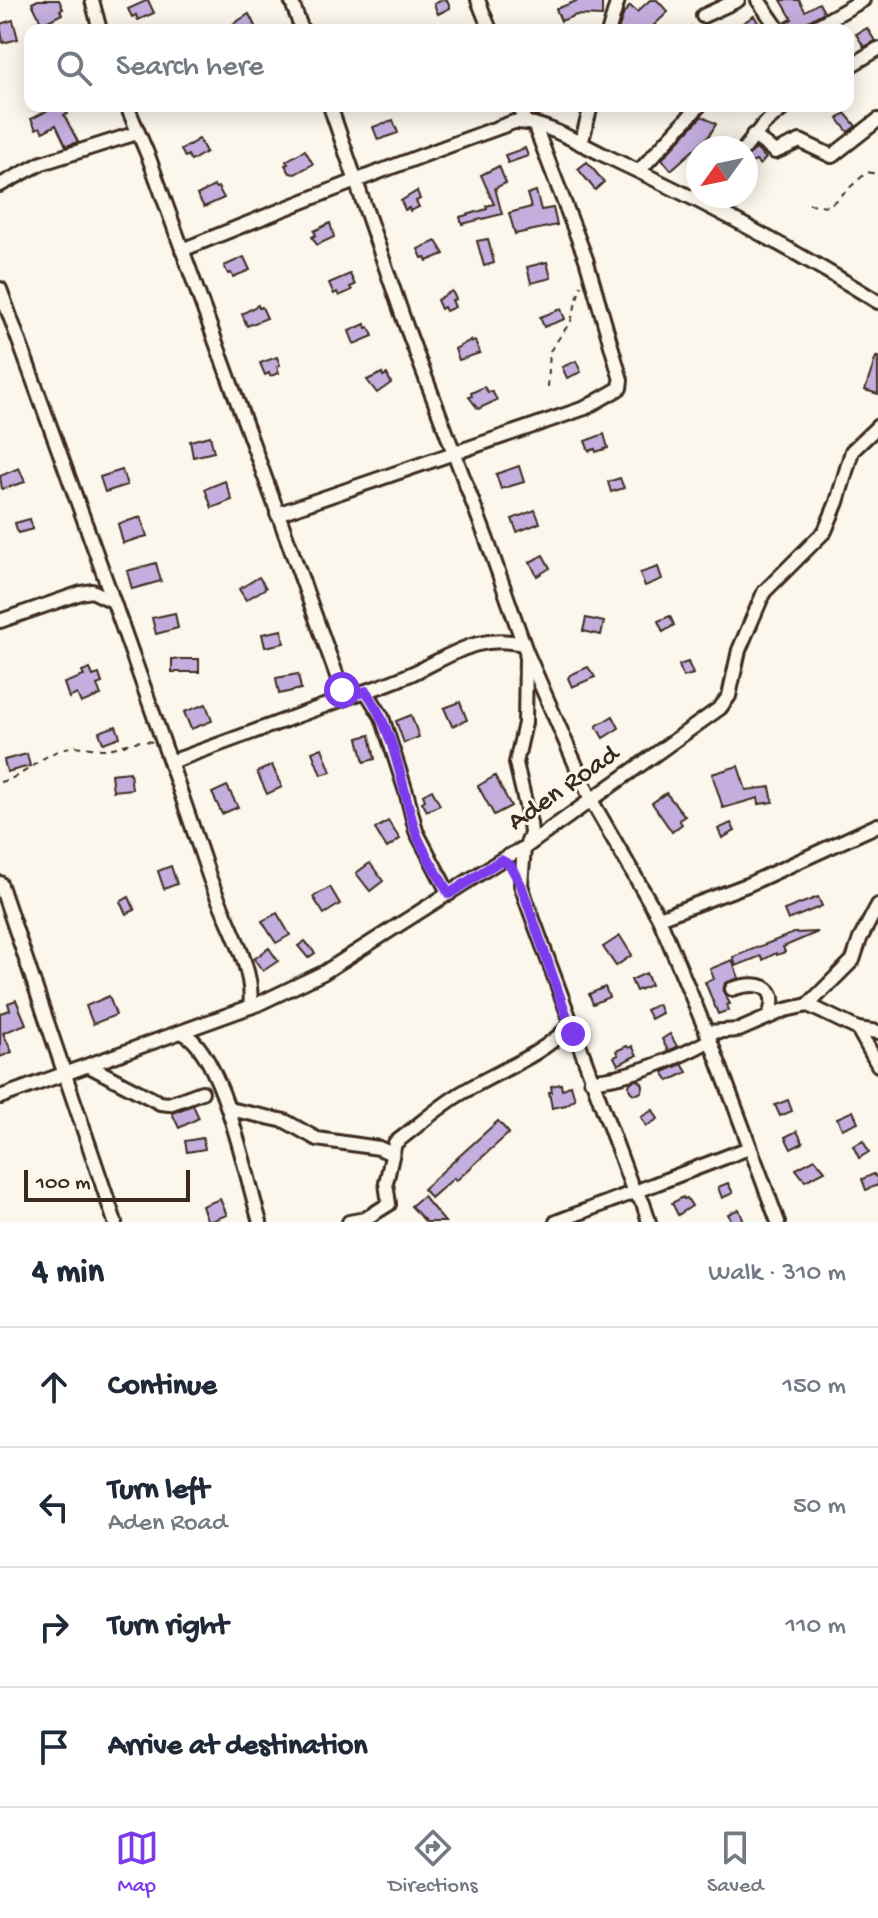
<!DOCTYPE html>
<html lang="en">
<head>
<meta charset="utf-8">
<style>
	:root { --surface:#fff; --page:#f6f6f7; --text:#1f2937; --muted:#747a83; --line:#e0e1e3; --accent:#7c3aed }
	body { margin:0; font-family:"Gochi Hand",sans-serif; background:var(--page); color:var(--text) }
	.compass { position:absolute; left:686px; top:136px; width:72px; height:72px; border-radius:50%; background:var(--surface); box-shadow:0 4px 20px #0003; rotate:237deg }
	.scale { position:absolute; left:24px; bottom:20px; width:166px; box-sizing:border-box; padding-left:8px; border:4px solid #3b2a1e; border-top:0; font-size:22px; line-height:28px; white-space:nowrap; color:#3b2a1e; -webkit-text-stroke:6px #fbf7ec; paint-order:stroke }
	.stop { position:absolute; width:24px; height:24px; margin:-18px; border:6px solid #7c3aed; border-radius:50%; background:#fff }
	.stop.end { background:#7c3aed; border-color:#fff; box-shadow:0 2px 8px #0008 }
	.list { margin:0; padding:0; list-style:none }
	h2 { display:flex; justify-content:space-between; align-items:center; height:104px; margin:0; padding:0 32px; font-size:34px }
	h2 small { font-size:26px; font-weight:400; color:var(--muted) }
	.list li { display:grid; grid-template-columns:52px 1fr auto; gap:24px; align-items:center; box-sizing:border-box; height:120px; padding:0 32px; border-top:2px solid var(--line) }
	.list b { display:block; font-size:30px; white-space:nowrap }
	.list p { margin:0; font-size:26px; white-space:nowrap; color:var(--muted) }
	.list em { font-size:26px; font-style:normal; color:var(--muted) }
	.icon { flex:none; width:44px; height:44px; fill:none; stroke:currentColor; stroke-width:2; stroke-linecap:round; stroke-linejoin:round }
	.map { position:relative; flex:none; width:878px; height:1222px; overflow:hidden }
	.search { position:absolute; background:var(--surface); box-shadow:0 4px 20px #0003; left:24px; right:24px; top:24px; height:88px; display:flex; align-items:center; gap:20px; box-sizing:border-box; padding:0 28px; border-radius:16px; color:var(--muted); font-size:30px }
	.sheet { height:584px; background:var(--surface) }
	nav { display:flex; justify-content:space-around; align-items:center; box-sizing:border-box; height:112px; border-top:2px solid var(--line); background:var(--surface); font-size:22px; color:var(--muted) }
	nav a { display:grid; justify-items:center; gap:4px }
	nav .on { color:var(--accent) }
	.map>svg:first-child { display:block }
	.building { fill:#c4aede; stroke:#3b2a1e; stroke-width:2 }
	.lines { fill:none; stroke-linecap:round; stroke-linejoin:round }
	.minor-casing { stroke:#3b2a1e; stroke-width:18 }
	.path { stroke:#3b2a1e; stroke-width:2; stroke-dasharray:6 6; stroke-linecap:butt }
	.minor { stroke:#fbf7ec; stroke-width:12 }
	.route { stroke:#7c3aed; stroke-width:10 }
	.labels { text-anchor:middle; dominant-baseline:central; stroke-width:6; stroke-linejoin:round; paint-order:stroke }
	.street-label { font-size:28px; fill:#3b2a1e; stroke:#fbf7ec }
</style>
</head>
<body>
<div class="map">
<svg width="878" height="1222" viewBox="0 0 878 1222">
	<rect width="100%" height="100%" fill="#fbf7ec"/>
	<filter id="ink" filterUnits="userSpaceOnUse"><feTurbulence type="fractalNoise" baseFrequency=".0125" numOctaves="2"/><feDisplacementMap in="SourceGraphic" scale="16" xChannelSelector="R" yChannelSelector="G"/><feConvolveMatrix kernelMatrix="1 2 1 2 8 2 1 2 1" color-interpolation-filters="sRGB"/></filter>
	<g filter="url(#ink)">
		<!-- building -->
		<g class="building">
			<polygon points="38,0 59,0 63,9 60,10 62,14 42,24 32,3"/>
			<polygon points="148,0 154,13 138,20 136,15 132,17 128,9"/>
			<polygon points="442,0 447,0 450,8 438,14 434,4"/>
			<polygon points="579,0 602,0 602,16 576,15 561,21 556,9"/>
			<polygon points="650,0 657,0 668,12 649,30 618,30 624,13 630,6 637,12"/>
			<polygon points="781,0 799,0 805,11 819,3 824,12 805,23 801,30 791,30 786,22 792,19"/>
			<polygon points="249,14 257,30 237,30 233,24"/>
			<polygon points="754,16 763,30 732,30"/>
			<polygon points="13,20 18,39 3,43 0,24"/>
			<polygon points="867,28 875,41 864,47 856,34"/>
			<polygon points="50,106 64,106 68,114 64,115 78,142 66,146 56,125 43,132 40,127 36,129 31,119 51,109"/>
			<polygon points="845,113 856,126 848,132 838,119"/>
			<polygon points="702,116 716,124 709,136 671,170 662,159"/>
			<polygon points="393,120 398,133 378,140 373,127"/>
			<polygon points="199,139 206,152 191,161 188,155 185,157 181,150"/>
			<polygon points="525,148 528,156 508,163 505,155"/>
			<polygon points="756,149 766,158 760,165 756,161 751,163 746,170 746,157"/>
			<polygon points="305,150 313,164 295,174 290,173 285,165 288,164 286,161"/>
			<polygon points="587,162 604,182 595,190 578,169"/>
			<polygon points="499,166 506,183 495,188 502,214 462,224 460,217 487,209 486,206 494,204 481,175"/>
			<polygon points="214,186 216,188 218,187 224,198 204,207 197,195"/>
			<polygon points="417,191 420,199 416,201 419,207 410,211 409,208 405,210 401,201"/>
			<polygon points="536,191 541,210 553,208 557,225 515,234 509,213 531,207 527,194"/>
			<polygon points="330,223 334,237 317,245 312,237 316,235 314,231"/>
			<polygon points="488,239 494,263 484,266 477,241"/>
			<polygon points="436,241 444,254 427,261 425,257 422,258 418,249"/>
			<polygon points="244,257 250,270 233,277 231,273 228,274 224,266"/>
			<polygon points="547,262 551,278 531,283 527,267"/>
			<polygon points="350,274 355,285 350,287 352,290 339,296 337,292 334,294 329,283"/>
			<polygon points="452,291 456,299 452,300 455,307 446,311 444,307 441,309 437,300"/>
			<polygon points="258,305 259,308 262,307 267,318 247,326 242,314"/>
			<polygon points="561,309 565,319 544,327 540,317"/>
			<polygon points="365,324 366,328 369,327 373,336 354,344 349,331"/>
			<polygon points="471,340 472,342 475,341 480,353 459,360 455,349"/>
			<polygon points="277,357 280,365 277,367 279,373 270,376 269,373 265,375 260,363"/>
			<polygon points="876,357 878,357 878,394 865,390"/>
			<polygon points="576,361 581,372 567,378 562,367"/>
			<polygon points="382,373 383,376 387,374 391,383 377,393 367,380"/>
			<polygon points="484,387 488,392 492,391 497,400 478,409 469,397 472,396 471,393"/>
			<polygon points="604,434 608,448 596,452 595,449 589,451 585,441"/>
			<polygon points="210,436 214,452 193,457 190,441"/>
			<polygon points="519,466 524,482 501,489 496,474"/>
			<polygon points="19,468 25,482 2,489 0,476"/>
			<polygon points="122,470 127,485 105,492 100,477"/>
			<polygon points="620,478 624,488 611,492 608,482"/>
			<polygon points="225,481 232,500 212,508 205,489"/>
			<polygon points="535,510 540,523 517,532 512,519"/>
			<polygon points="141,517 147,536 123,543 118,524"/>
			<polygon points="30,519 33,529 18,533 15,523"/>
			<polygon points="543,555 550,568 537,576 530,562"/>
			<polygon points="156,563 161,581 132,589 127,571"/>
			<polygon points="658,567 662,579 645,586 640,573"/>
			<polygon points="259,577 266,588 246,600 239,589"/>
			<polygon points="175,613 178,628 156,634 152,618"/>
			<polygon points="670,616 674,625 663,632 658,621"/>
			<polygon points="586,618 604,622 601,635 583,631"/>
			<polygon points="282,630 284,643 265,647 262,634"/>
			<rect x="172" y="659" width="27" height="13"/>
			<polygon points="688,662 693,674 683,677 679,665"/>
			<polygon points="588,667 595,677 572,687 568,678 570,675"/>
			<polygon points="90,669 93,676 99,674 102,683 97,685 101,695 81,703 77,694 69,698 64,683 84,676 82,672"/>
			<polygon points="298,674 301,689 279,694 276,678"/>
			<polygon points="460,702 467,720 452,726 444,708"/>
			<polygon points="206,704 212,721 191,729 184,712"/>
			<polygon points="411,715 419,737 404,743 396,721"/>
			<polygon points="613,716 619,728 603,738 596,726"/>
			<polygon points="116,726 120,737 103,743 99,732"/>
			<polygon points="370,735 375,759 364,762 358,738"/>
			<polygon points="322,748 331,772 321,775 312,752"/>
			<polygon points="27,754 30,766 7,772 4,760"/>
			<polygon points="272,765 282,787 267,794 257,772"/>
			<polygon points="738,766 746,790 770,787 773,802 759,804 758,798 723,808 712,774"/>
			<polygon points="130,772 132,789 113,791 111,774"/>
			<polygon points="495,776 511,806 494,815 478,786"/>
			<polygon points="227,786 238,807 222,814 212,793"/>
			<polygon points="432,790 440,805 427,811 422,802 425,800 423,795"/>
			<polygon points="666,793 685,816 679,820 682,824 672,832 652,803"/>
			<polygon points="388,821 400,839 387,848 375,829"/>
			<polygon points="731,823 735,831 722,838 718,829"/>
			<polygon points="370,863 383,881 370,891 356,873"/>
			<polygon points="171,866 177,884 164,889 158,871"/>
			<polygon points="330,887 340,904 324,914 313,897"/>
			<polygon points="129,897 135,910 126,914 120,902"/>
			<polygon points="818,897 822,906 788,920 784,910"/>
			<polygon points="277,913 290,935 276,943 262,921"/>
			<polygon points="818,932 783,947 785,952 777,955 776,953 763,960 761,956 736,966 733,957 794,933"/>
			<polygon points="620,936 632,955 616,966 603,947"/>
			<polygon points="305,941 315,953 308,958 298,946"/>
			<polygon points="269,948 278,961 263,971 254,959"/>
			<polygon points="732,960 739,978 725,983 723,991 730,1004 727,1005 729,1010 718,1014 705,982 714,979 710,969"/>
			<polygon points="646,973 651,985 636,991 631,980"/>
			<polygon points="605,987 609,997 593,1004 589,994"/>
			<polygon points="109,996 116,1015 93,1024 86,1006"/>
			<polygon points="16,1000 26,1024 3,1033 12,1052 0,1057 0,1013 10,1010 8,1003"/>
			<polygon points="658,1004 662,1013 651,1019 646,1010"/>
			<polygon points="670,1034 677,1046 668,1051 662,1039"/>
			<polygon points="627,1046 629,1048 632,1046 637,1055 618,1065 614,1057 618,1055 616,1051"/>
			<polygon points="682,1064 687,1072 669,1081 663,1072"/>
			<circle cx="636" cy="1087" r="7"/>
			<polygon points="561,1084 562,1090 571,1085 575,1099 566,1105 552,1108 549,1092 552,1092 551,1086"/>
			<polygon points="788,1100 792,1111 780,1116 775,1105"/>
			<polygon points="193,1105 199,1118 179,1128 172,1113"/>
			<polygon points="653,1110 658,1119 646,1126 641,1117"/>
			<polygon points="853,1111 858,1122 842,1129 837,1118"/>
			<polygon points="498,1121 509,1133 456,1181 454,1178 431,1198 423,1189"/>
			<polygon points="797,1131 803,1143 791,1149 785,1137"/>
			<polygon points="203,1138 205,1149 187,1152 185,1141"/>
			<polygon points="863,1141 869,1152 859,1158 853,1146"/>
			<polygon points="815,1159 825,1171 805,1181 796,1169"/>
			<polygon points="874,1174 876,1177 878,1176 878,1185 866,1190 862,1179"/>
			<polygon points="728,1183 733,1193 722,1198 718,1187"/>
			<polygon points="423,1196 445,1222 426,1222 411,1206"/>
			<polygon points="683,1197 684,1199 687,1198 692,1206 678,1215 672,1203"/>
			<polygon points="220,1199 227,1215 208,1222 202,1206"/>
			<polygon points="739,1209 744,1222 732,1222 728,1214"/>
		</g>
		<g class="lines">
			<defs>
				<g id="minor">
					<polyline points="92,0 100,30"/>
					<polyline points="291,0 302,30"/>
					<polyline points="478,0 490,30"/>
					<polyline points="758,0 779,30"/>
					<polyline points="703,16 738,0"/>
					<polyline points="609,30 618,0"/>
					<polyline points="810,30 863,0"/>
					<polyline points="848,67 878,49"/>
					<path d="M127 106 149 158 342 690 351 696C371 690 391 683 411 674 451 656 477 633 523 644"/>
					<polyline points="330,106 406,326 487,540 526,651 591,800 659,918 712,1045 778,1222"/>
					<polyline points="519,106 525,121"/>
					<polyline points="753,135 775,152 800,141 832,156 878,120"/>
					<polyline points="581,144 591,106"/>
					<polyline points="745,148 764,124 786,106"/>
					<polyline points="639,171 699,106"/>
					<polyline points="0,185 42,163 137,133"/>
					<path d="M182 250C292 205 402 162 514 122 544 121 577 142 604 155 698 199 790 247 878 302"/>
					<path d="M0 289C71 484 143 679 209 876 222 914 256 967 250 1007"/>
					<polyline points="277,514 585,408 620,388 621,380 586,259 534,124"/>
					<polyline points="0,621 81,593 92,591 113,601"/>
					<polyline points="526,657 525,723 516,763 530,823 531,834 526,846"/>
					<polyline points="366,691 382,717 407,795 416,831 449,894"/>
					<polyline points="171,762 351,696"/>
					<polyline points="524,848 521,885 527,903 633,1190 643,1203 649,1222"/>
					<polyline points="0,883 115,1222"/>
					<polyline points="659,918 747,885 878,825"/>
					<path d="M732 989C757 981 781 984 769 1016"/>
					<polyline points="808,1005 853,960 860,939 878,905"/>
					<polyline points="858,1029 878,1032"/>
					<polyline points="707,1032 739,1030 785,1010 808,1005 858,1029 878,1065"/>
					<path d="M183 1033C223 1053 246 1178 260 1222"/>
					<polyline points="89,1066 160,1103 169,1104 202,1092"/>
					<path d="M591 1080C626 1079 681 1057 710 1040"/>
					<polyline points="0,1097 258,1004 323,973 501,860 524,848 720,708 729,696 739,650 764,592 825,531 837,502 852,451 878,426"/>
					<polyline points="229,1109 285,1121 317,1139 379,1148 392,1154"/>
					<path d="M349 1222 365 1219 389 1204 386 1183 395 1143C418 1126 440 1105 465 1091 500 1070 543 1055 570 1025"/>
					<polyline points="556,1222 749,1148"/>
				</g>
			</defs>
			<!-- minor casing -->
			<use href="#minor" class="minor-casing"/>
			<!-- path -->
			<g class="path">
				<polyline points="688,30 695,23"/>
				<polyline points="809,204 829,206 867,172 878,174"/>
				<polyline points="548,387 550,351 571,321 581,285"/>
				<path d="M0 782C24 777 38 758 60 750 76 743 88 749 103 749 120 749 134 738 152 742"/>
			</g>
			<!-- minor -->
			<use href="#minor" class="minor"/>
		</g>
	</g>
	<g class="lines" filter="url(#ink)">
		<!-- route -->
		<path class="route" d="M342 690 351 696 366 691C394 731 401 781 414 827 421 850 438 873 449 894L501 860 510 865 521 885 573 1034"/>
	</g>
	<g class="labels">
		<!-- street labels -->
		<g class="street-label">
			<text transform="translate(564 789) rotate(-35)">Aden Road</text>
		</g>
	</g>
</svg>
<svg class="compass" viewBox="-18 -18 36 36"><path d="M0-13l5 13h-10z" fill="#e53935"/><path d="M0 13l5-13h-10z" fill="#747a83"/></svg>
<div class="scale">100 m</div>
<div class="stop" style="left:342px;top:690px"></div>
<div class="stop end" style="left:573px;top:1034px"></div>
<div class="search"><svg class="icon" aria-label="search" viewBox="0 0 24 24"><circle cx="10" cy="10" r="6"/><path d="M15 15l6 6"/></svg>Search here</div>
</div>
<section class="sheet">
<h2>4 min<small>Walk · 310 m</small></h2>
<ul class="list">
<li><svg class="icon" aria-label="ahead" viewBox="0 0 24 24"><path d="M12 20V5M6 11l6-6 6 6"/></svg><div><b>Continue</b></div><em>150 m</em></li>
<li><svg class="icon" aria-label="left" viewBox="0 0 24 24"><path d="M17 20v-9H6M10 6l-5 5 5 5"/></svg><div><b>Turn left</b><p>Aden Road</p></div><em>50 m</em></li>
<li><svg class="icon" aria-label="right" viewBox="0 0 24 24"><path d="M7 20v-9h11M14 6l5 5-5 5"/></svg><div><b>Turn right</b></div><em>110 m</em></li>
<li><svg class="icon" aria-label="arrive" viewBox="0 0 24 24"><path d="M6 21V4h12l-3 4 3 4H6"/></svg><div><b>Arrive at destination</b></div></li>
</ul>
</section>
<nav>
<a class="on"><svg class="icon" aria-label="map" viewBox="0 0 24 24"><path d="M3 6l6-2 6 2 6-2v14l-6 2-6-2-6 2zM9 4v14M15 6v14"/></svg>Map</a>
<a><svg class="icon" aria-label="directions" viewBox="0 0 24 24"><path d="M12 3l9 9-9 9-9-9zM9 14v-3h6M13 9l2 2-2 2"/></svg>Directions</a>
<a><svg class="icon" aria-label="saved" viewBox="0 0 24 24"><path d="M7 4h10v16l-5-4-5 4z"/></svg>Saved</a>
</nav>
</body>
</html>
